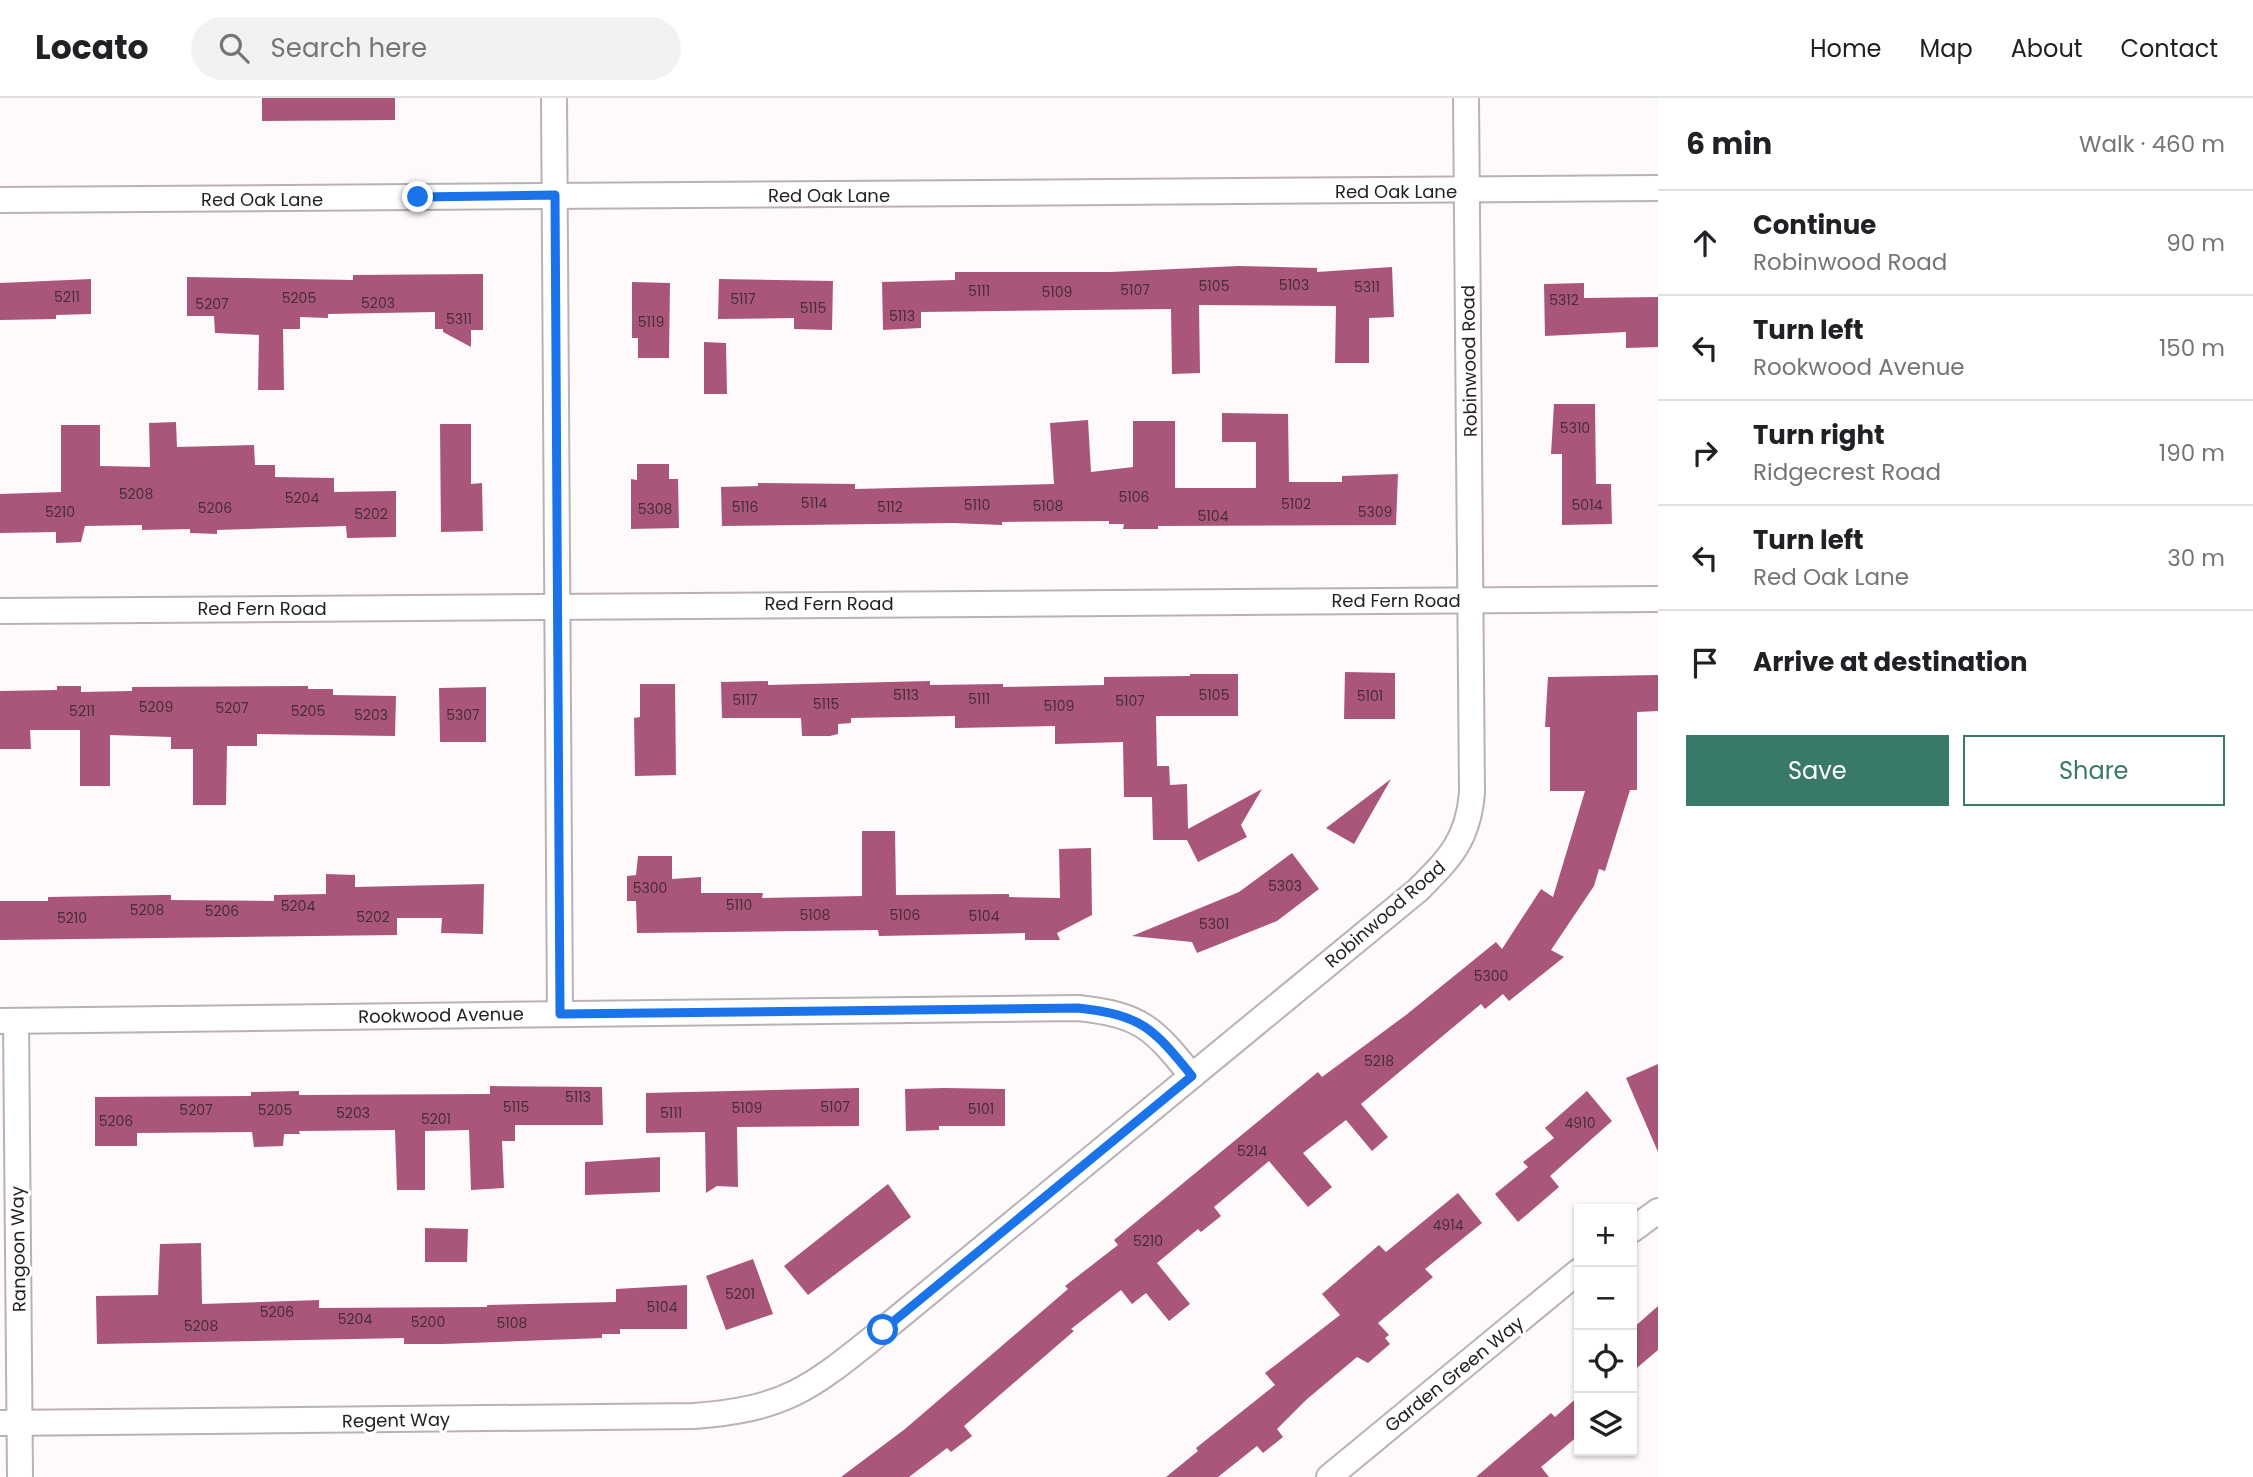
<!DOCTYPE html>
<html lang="en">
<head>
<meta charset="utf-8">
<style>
	:root { --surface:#fff; --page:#f2f2f2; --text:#202124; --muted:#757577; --line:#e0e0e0; --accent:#387969 }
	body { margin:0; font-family:Poppins,sans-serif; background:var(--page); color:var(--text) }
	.controls { position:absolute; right:21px; bottom:21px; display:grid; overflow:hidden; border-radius:0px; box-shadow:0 2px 5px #0004 }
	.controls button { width:63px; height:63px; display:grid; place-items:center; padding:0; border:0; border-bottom:2px solid var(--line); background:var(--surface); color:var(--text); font:35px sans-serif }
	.stop { position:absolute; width:21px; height:21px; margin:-16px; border:5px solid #1a73e8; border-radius:50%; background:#fff }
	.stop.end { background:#1a73e8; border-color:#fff; box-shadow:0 2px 7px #0008 }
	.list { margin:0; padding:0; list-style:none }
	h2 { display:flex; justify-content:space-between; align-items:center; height:91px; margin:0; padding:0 28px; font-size:30px }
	h2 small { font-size:23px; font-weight:400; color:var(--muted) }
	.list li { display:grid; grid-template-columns:46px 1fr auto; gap:21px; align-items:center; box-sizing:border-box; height:105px; padding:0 28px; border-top:2px solid var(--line) }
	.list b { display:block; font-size:26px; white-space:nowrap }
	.list p { margin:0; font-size:23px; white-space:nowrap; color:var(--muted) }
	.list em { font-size:23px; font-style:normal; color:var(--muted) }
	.actions { display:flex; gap:14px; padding:21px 28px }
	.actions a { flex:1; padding:16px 0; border:2px solid var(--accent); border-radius:0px; text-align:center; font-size:24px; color:var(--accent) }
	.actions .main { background:var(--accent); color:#fff }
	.icon { flex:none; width:38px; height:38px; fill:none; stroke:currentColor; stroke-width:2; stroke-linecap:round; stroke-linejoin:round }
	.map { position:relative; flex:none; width:1658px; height:1379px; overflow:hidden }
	header { display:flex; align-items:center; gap:42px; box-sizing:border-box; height:98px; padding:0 35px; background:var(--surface); border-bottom:2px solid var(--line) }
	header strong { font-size:33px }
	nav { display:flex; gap:38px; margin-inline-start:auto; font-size:24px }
	.search { width:490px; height:63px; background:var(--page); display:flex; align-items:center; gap:18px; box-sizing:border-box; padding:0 24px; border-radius:38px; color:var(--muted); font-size:26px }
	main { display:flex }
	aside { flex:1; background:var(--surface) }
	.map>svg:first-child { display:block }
	.building { fill:#aa567a }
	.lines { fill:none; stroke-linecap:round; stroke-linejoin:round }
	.street-casing { stroke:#bbb1b5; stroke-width:28 }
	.street { stroke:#fff; stroke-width:24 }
	.route { stroke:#1a73e8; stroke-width:9 }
	.labels { text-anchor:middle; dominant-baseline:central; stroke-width:6; stroke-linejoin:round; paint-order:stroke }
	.number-label { font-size:14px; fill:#462e38 }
	.street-label { font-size:18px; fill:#252122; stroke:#fff }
</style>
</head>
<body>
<header>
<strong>Locato</strong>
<div class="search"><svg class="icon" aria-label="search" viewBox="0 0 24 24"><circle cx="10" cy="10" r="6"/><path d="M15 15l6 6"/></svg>Search here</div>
<nav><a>Home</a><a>Map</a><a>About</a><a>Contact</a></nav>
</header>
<main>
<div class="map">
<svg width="1658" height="1379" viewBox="0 0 1658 1379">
	<rect width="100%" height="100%" fill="#fef9fb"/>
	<!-- building -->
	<g class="building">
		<polygon points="262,0 395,0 395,22 262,23"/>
		<polygon points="1238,168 1317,170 1317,174 1392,169 1394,219 1369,220 1369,265 1335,265 1336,208 1199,207 1200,275 1172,276 1171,211 921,214 921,230 883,232 882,184 955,182 955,174 1111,174"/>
		<polygon points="483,176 483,232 471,232 471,249 443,234 443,231 435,231 435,214 328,216 328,220 300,219 300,231 283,231 284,292 258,292 259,237 215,235 214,218 187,218 187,179 353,182 353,177"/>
		<polygon points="91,181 91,216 56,217 56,221 0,222 0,185"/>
		<polygon points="719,181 833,183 832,232 794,231 794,220 718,221"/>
		<polygon points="632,184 670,185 669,260 638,260 638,240 632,240"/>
		<polygon points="1584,185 1584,200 1658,199 1658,249 1626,250 1626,234 1545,238 1544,186"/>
		<polygon points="704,244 726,245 727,296 704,296"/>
		<polygon points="1554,306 1595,306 1596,386 1611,386 1612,426 1562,427 1562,356 1551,356"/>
		<polygon points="1222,315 1288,316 1289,384 1342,384 1342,378 1398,376 1396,427 1158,428 1158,431 1123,431 1124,426 1109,426 1109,423 1002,424 1002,427 953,425 722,428 721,389 758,388 758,385 855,386 855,391 1054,386 1050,325 1088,322 1091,374 1133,369 1133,323 1175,323 1175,390 1256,390 1256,344 1222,344"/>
		<polygon points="176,324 177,349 254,347 255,367 275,367 275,379 334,380 334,394 396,393 396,439 347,440 346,428 217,432 217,436 190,435 190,431 142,432 142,427 85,428 81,444 56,445 56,434 0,435 0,396 61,394 61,327 100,327 100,368 150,369 149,325"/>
		<polygon points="440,326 471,326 471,386 482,385 483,433 441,434"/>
		<polygon points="637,366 669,366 669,381 678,381 679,430 631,431 631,381 637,382"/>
		<polygon points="1345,574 1395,575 1395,621 1344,621"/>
		<polygon points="1190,576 1238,576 1238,618 1156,618 1157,668 1169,668 1170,687 1187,686 1188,731 1262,691 1241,727 1247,739 1198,764 1187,742 1153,742 1152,699 1124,699 1123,644 1055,646 1055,628 955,630 955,618 851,620 851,625 838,626 838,636 830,638 802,638 801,620 722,620 721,584 768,583 768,587 930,583 930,587 1003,586 1003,589 1104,587 1104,579 1190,578"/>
		<polygon points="1658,577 1658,613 1637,614 1637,692 1630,692 1605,773 1599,771 1594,788 1551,852 1564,859 1509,903 1503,896 1485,911 1481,906 1361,1006 1388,1039 1372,1053 1346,1022 1303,1055 1332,1089 1308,1109 1269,1063 1214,1109 1221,1118 1201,1134 1198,1131 1157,1165 1190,1206 1169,1223 1146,1195 1132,1206 1121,1192 1071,1231 1074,1233 964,1328 972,1338 951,1354 947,1350 909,1379 841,1379 905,1331 1068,1191 1065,1188 1118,1147 1114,1142 1318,974 1322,979 1406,917 1496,844 1502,851 1541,791 1553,799 1585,693 1550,693 1550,629 1545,629 1548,579"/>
		<polygon points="640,586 675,586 676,677 635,678 634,620 640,619"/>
		<polygon points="57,588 81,588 81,594 132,593 132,589 308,588 308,591 333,591 333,597 396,598 395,638 257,636 257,648 227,648 226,707 193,707 193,651 171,651 171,639 110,637 110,688 80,688 80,632 30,632 31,651 0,651 0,593 57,592"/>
		<polygon points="486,589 486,644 440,644 439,590"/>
		<polygon points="1391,681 1354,746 1326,730"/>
		<polygon points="862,733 895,733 896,797 1009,796 1009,799 1060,800 1059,751 1091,750 1092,817 1057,835 1060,842 1025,842 1025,835 879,838 878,832 637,835 636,803 627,803 627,778 636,777 638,758 672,758 672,781 701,779 701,795 763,795 762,800 862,798"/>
		<polygon points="1292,755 1319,791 1277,823 1197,855 1192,844 1132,838 1239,794"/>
		<polygon points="326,776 355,777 355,789 484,786 483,836 441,835 442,820 397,820 397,837 0,842 0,803 48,803 48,799 163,797 171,797 171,802 274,803 274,797 326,796"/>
		<polygon points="1658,966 1658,1054 1626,980"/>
		<polygon points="490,988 602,989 603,1027 515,1027 515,1043 502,1043 504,1090 471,1092 469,1032 425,1033 425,1092 397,1092 395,1032 299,1033 300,1036 284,1036 283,1048 254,1049 252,1034 137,1035 137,1048 95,1048 95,999 251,998 251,994 299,993 299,997 490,996"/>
		<polygon points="859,990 859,1028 737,1029 738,1089 717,1088 706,1095 705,1034 646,1035 646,995"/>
		<polygon points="944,990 1005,991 1005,1028 939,1028 939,1032 906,1033 905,991"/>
		<polygon points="1587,993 1612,1023 1550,1078 1559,1089 1518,1124 1495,1096 1528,1069 1523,1064 1554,1040 1545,1030"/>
		<polygon points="660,1059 660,1094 585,1097 585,1064"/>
		<polygon points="888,1086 911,1119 808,1197 784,1168"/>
		<polygon points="1458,1095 1482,1125 1425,1171 1433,1179 1378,1225 1389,1237 1385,1240 1390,1246 1368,1265 1357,1259 1306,1302 1277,1331 1283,1339 1263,1355 1257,1348 1218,1379 1166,1379 1198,1353 1196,1350 1275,1287 1265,1275 1340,1217 1322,1196 1379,1147 1386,1154"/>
		<polygon points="425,1130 468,1131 467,1164 425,1164"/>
		<polygon points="201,1145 202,1206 319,1202 319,1210 487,1209 487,1207 616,1204 616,1191 687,1187 687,1231 620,1231 620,1236 602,1236 602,1240 443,1246 404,1246 404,1240 97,1246 96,1198 158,1197 160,1146"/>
		<polygon points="753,1161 773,1216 726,1232 706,1178"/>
		<polygon points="1658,1208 1658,1252 1632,1274 1632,1231"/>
		<polygon points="1579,1298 1579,1337 1541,1369 1549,1379 1476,1379 1551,1315 1555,1319"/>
	</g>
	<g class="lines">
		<defs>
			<g id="street">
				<polyline points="554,0 560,916"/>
				<polyline points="0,102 1658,90"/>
				<polyline points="0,513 1658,501"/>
				<path d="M0 923 1078 910C1142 917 1153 930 1192 978"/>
				<polyline points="16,923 20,1379"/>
				<polyline points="1632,1132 1658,1113"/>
				<path d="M0 1325 694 1318C788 1311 812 1289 883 1232L1418 792C1450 760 1468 742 1472 695L1466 0"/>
				<polyline points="1329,1379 1579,1173"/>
			</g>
		</defs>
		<!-- street casing -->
		<use href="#street" class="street-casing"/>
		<!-- street -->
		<use href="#street" class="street"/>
	</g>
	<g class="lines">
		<!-- route -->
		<path class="route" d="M418 99 555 97 560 916 1078 910C1142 917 1153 930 1192 978L883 1232"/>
	</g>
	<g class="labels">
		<!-- number labels -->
		<g class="number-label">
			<text x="1294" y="187">5103</text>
			<text x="1214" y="188">5105</text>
			<text x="1367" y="189">5311</text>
			<text x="1135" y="192">5107</text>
			<text x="979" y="193">5111</text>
			<text x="1057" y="194">5109</text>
			<text x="67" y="199">5211</text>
			<text x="299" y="200">5205</text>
			<text x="743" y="201">5117</text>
			<text x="1564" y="202">5312</text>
			<text x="378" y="205">5203</text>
			<text x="212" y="206">5207</text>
			<text x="813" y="210">5115</text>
			<text x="902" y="218">5113</text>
			<text x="459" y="221">5311</text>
			<text x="651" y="224">5119</text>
			<text x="1575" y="330">5310</text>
			<text x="136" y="396">5208</text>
			<text x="1134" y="399">5106</text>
			<text x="302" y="400">5204</text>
			<text x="814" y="405">5114</text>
			<text x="1296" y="406">5102</text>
			<text x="977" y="407">5110</text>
			<text x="1587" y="407">5014</text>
			<text x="1048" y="408">5108</text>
			<text x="745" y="409">5116</text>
			<text x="890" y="409">5112</text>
			<text x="215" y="410">5206</text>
			<text x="655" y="411">5308</text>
			<text x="60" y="414">5210</text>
			<text x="1375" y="414">5309</text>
			<text x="371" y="416">5202</text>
			<text x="1213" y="418">5104</text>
			<text x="906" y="597">5113</text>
			<text x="1214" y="597">5105</text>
			<text x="1370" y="598">5101</text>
			<text x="979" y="601">5111</text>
			<text x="745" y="602">5117</text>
			<text x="1130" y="603">5107</text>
			<text x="826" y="606">5115</text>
			<text x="1059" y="608">5109</text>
			<text x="156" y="609">5209</text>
			<text x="232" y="610">5207</text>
			<text x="82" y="613">5211</text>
			<text x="308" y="613">5205</text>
			<text x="371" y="617">5203</text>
			<text x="463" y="617">5307</text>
			<text x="1285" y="788">5303</text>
			<text x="650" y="790">5300</text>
			<text x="739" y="807">5110</text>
			<text x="298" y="808">5204</text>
			<text x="147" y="812">5208</text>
			<text x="222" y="813">5206</text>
			<text x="815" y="817">5108</text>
			<text x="905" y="817">5106</text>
			<text x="984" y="818">5104</text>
			<text x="373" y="819">5202</text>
			<text x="72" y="820">5210</text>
			<text x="1214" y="826">5301</text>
			<text x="1491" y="878">5300</text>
			<text x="1379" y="963">5218</text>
			<text x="578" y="999">5113</text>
			<text x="516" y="1009">5115</text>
			<text x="835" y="1009">5107</text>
			<text x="747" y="1010">5109</text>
			<text x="981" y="1011">5101</text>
			<text x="196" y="1012">5207</text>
			<text x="275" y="1012">5205</text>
			<text x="353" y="1015">5203</text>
			<text x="671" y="1015">5111</text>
			<text x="436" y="1021">5201</text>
			<text x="116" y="1023">5206</text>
			<text x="1580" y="1025">4910</text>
			<text x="1252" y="1053">5214</text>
			<text x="1448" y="1127">4914</text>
			<text x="1148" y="1143">5210</text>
			<text x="740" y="1196">5201</text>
			<text x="662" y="1209">5104</text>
			<text x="277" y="1214">5206</text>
			<text x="355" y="1221">5204</text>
			<text x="428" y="1224">5200</text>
			<text x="512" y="1225">5108</text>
			<text x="201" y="1228">5208</text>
		</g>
		<!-- street labels -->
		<g class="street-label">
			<text x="1396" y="93">Red Oak Lane</text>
			<text x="829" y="97">Red Oak Lane</text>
			<text x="262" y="101">Red Oak Lane</text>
			<text transform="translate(1469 263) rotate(-91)">Robinwood Road</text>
			<text x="1396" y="502">Red Fern Road</text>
			<text x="829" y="505">Red Fern Road</text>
			<text x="262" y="510">Red Fern Road</text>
			<text transform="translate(1385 816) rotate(-41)">Robinwood Road</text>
			<text transform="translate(441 917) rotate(-1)">Rookwood Avenue</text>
			<text transform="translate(18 1151) rotate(-91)">Rangoon Way</text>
			<text transform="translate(1454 1276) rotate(-39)">Garden Green Way</text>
			<text transform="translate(396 1322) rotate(-1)">Regent Way</text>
		</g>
	</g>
</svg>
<div class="controls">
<button>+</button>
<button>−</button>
<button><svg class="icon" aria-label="locate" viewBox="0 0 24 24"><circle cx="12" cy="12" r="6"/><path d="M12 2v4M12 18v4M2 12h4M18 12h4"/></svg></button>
<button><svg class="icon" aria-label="layers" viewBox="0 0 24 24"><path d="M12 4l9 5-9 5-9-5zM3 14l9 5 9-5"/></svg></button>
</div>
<div class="stop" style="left:883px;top:1232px"></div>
<div class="stop end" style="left:418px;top:99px"></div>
</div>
<aside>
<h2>6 min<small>Walk · 460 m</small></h2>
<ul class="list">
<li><svg class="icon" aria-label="ahead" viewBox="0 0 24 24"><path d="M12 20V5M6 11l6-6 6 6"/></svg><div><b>Continue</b><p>Robinwood Road</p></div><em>90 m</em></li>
<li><svg class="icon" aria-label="left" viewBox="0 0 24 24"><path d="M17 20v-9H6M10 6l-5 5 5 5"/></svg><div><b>Turn left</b><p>Rookwood Avenue</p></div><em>150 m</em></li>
<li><svg class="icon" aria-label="right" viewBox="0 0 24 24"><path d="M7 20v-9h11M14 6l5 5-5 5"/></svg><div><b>Turn right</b><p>Ridgecrest Road</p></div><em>190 m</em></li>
<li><svg class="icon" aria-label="left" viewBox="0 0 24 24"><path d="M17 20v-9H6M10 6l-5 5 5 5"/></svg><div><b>Turn left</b><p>Red Oak Lane</p></div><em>30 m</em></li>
<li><svg class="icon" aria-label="arrive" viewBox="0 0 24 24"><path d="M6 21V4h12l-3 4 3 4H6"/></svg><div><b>Arrive at destination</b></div></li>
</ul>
<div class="actions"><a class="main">Save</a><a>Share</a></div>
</aside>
</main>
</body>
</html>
